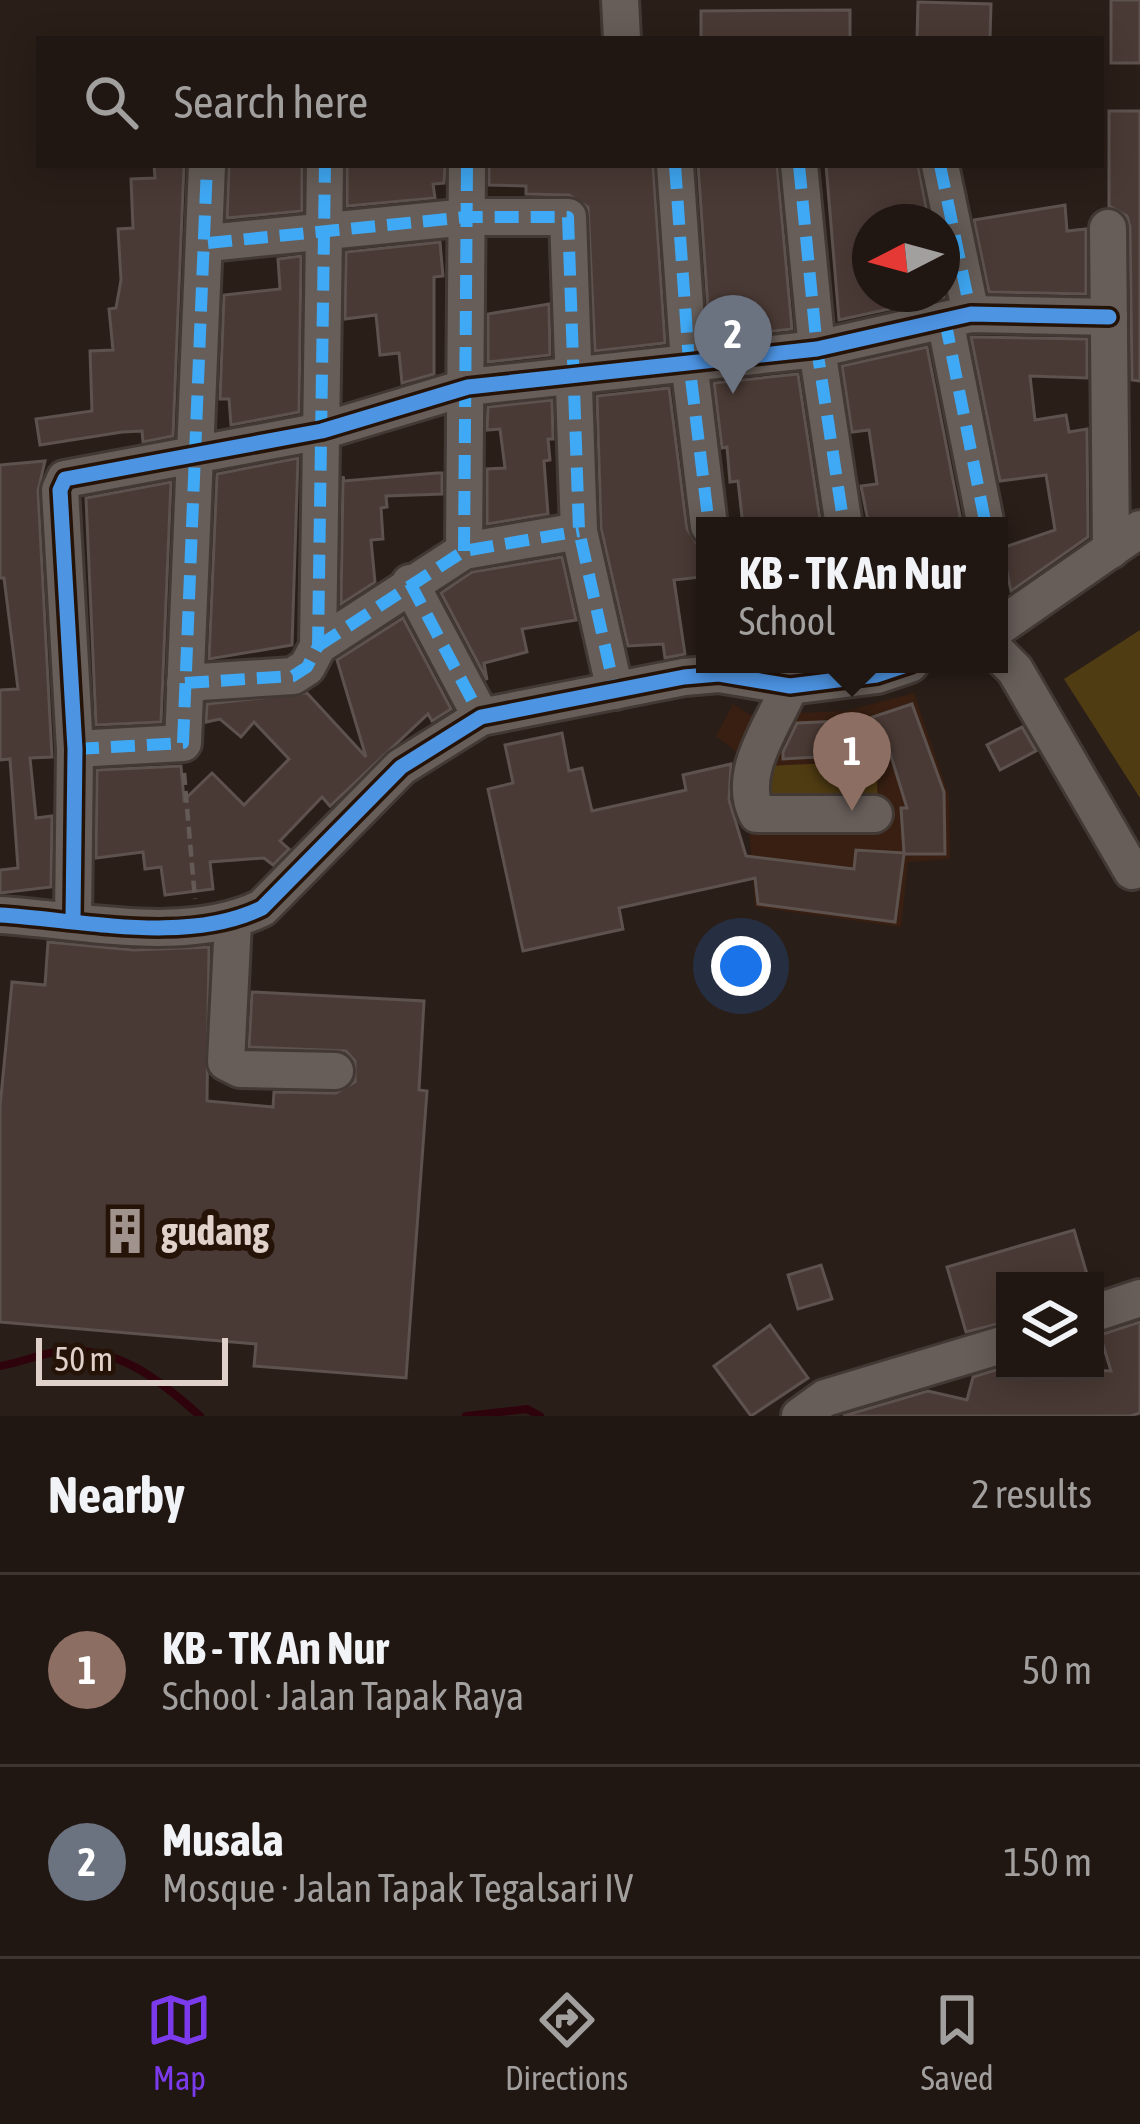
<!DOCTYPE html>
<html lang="en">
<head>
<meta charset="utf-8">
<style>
	:root { --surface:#201612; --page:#281f1b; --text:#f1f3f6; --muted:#a29f9f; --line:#3d3532; --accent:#7c3aed }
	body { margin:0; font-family:"Asap Condensed",sans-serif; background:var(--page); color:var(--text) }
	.controls { position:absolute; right:36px; bottom:36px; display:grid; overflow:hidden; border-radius:0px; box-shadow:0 6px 30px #0003 }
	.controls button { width:108px; height:108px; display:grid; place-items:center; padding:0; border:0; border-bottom:3px solid var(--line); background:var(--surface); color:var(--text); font:60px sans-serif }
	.compass { position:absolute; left:852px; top:204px; width:108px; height:108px; border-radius:50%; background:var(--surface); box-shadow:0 6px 30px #0003; rotate:264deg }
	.scale { position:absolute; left:36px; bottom:30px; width:192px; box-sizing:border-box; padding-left:12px; border:6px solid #e0d1ca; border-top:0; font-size:33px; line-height:42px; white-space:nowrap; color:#e0d1ca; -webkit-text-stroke:9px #261308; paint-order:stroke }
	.you { position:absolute; left:741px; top:966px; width:42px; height:42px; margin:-30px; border:9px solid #fff; border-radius:50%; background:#1a73e8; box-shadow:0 0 0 18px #1a73e833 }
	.badge { display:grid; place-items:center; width:78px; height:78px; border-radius:50%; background:var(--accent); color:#fff; font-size:39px; font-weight:700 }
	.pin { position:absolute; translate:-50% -99px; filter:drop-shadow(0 3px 6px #0008) }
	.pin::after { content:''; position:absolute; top:63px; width:42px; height:36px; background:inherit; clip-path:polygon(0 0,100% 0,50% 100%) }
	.popup { position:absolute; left:696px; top:517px; width:312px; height:156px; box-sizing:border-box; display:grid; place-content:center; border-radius:0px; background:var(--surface); filter:drop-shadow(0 3px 9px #0005); font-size:39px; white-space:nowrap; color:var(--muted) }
	.popup b { font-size:45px; color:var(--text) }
	.popup::after { content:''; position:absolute; left:50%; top:100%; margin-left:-24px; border:24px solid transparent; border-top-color:var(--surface) }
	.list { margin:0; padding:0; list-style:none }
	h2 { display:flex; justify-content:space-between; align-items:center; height:156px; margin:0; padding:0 48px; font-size:51px }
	h2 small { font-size:39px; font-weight:400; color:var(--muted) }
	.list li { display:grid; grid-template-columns:78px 1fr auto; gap:36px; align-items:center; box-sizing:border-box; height:192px; padding:0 48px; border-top:3px solid var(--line) }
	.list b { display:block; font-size:45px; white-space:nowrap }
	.list p { margin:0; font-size:39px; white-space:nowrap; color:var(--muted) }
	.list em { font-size:39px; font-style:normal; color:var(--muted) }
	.icon { flex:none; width:66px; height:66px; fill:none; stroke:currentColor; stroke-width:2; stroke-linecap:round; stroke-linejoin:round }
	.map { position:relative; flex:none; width:1140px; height:1416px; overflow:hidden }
	.search { position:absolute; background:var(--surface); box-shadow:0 6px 30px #0003; left:36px; right:36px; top:36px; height:132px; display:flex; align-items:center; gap:30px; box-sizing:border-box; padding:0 42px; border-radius:0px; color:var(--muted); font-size:45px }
	.sheet { height:540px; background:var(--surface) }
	nav { display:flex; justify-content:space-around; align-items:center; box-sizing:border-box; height:168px; border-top:3px solid var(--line); background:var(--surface); font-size:33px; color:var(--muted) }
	nav a { display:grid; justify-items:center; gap:6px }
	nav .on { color:var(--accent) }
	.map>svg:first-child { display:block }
	.built { fill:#381f12 }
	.green { fill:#503c13 }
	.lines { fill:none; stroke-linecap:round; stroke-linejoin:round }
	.stream { stroke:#2f030b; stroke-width:8 }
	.building { fill:#4a3a35; stroke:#5d524e; stroke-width:3 }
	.minor-casing { stroke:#433934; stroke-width:42 }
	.path { stroke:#635a56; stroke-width:4.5; stroke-dasharray:12 6; stroke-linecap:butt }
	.minor { stroke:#675e59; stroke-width:36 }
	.quiet { stroke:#3fa9f5; stroke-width:12; stroke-dasharray:24 12; stroke-linecap:butt }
	.cycleway-casing { stroke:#261308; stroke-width:22 }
	.cycleway { stroke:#4d94e3; stroke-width:15 }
	.labels { text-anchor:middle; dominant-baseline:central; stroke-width:12; stroke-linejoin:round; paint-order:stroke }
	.poi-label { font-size:39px; font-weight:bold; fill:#e0d1ca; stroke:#261308; text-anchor:start }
</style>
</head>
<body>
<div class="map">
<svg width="1140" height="1416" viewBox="0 0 1140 1416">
	<rect width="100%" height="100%" fill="#2a1e18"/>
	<!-- built -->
	<polygon class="built" points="914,693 949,796 950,859 908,862 901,927 755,907 749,829 757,826 749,762 716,736 733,704 750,715 846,711"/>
	<!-- green -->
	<g class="green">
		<polygon points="1140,630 1140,798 1064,679"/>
		<polygon points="876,761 879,825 769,829 766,766"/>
	</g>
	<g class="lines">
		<!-- stream -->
		<g class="stream">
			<path d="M0 1366C19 1363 37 1355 56 1352 115 1343 160 1380 200 1416"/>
			<polyline points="466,1416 527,1409 540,1416"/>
		</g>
	</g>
	<!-- building -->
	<g class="building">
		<rect x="1111" y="0" width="29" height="63"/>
		<polygon points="918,2 991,4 990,39 917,39"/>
		<polygon points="850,10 850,39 701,39 701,11"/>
		<polygon points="1109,111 1140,111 1140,381 1132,380 1130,227 1127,216 1109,206"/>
		<polygon points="154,165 184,165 173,436 143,442 142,431 122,432 40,445 36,419 92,411 90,351 113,350 109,309 116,308 121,280 118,229 133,228 131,179 155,178"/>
		<polygon points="229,165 302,165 302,211 227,218"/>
		<polygon points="347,165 445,165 444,183 433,184 435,198 347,206"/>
		<polygon points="489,165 653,165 665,343 595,351 588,207 569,195 526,194 526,186 489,185"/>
		<polygon points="698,165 777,165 792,329 710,338"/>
		<polygon points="826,165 918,165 929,222 870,222 870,294 942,294 942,285 944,297 839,320"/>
		<polygon points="1065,205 1067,231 1086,229 1086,294 989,292 974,220"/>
		<polygon points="440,242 443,276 434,277 434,374 402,383 399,353 380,355 376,315 345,319 346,252"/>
		<polygon points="301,256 299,412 231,425 229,399 220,399 224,295 280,289 278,259"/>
		<polygon points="549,304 550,355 488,362 488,314"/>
		<polygon points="971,337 1087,339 1087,378 1030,376 1035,420 1066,415 1069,432 1087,429 1088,537 1011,591 1002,548 1055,530 1046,475 1000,481"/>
		<polygon points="927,347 962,526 869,526 861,486 877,484 869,430 852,432 842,366"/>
		<polygon points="798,374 821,526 743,526 738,481 730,482 727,447 722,448 714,383"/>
		<polygon points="669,388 687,529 698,545 701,577 674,580 685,654 665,658 663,644 628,646 601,528 597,396"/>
		<polygon points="552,400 553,439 548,439 550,460 544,461 548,514 487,524 487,469 505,468 500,429 487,430 488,407"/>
		<polygon points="298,458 292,645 209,659 217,474"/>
		<polygon points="45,461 38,491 52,757 30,758 36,818 52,816 51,887 0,893 0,870 18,868 10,759 0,760 0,690 18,689 4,578 0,578 0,465"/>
		<polygon points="437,473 442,473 442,494 386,496 387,507 381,508 383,539 371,540 375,582 341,604 343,476 344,481"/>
		<polygon points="171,482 161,722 96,725 86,498"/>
		<polygon points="562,557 576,620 522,629 527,652 484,663 487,680 441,593 472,572"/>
		<polygon points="403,618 451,709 432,721 428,714 330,806 322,797 280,841 289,849 273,865 264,858 210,862 213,889 165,895 161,867 145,869 143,852 96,858 97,770 181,766 184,800 212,773 244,805 289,759 254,722 241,737 220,719 206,722 207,704 307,693 366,757 337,660"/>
		<polygon points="912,704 944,792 945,854 904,854 895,922 758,904 755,878 619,908 623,929 523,951 488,789 513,783 505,745 562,733 569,771 582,768 592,811 686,790 683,775 731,764 729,800 746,856 854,869 856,850 904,853 901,808 907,808 890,753 783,759 783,752 797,723 864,720"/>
		<polygon points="1022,727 1036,751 1000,770 987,745"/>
		<polygon points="48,942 133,950 209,947 207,1101 273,1107 274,1092 336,1093 355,1082 355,1061 346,1051 249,1047 252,992 424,1001 419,1090 427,1091 406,1378 254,1366 256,1344 0,1322 0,1107 12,982 45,985"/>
		<polygon points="1074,1230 1089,1281 1005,1281 1005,1322 966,1332 947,1267"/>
		<polygon points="821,1265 832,1299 798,1309 788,1275"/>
		<polygon points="1140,1322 1140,1413 1130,1416 843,1416 928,1391 967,1400 973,1377 1005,1367 1111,1371 1100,1335"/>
		<polygon points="770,1325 808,1378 751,1416 714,1366"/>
	</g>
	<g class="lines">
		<defs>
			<g id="minor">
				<polyline points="620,0 622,39"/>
				<polyline points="675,165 689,362 709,526"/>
				<polyline points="799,165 817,349 844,526"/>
				<polyline points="940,165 971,314"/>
				<polyline points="1108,228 1111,550"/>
				<polyline points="208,243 467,217 568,217 579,531 615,691"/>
				<polyline points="945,320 986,526"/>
				<polyline points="464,551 467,165"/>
				<polyline points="410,583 481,717"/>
				<polyline points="999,627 1140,529"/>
				<polyline points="318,646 464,551 579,531"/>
				<polyline points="999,654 1015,670 1132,871"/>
				<polyline points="185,683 293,676 307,667 318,646 325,165"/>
				<path d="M790 686C774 724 736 773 757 814H874"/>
				<polyline points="75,749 183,743 207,165"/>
				<path d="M0 915C82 920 186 945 262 908L401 767 481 717 684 677 719 674 790 686 877 675 910 664"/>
				<polyline points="73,919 75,749 60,490 65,479 322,431 468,387 817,349 971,314 1109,317"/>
				<polyline points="233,922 226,1062 240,1069 335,1071"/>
				<polyline points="1095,1313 1140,1298"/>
				<polyline points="800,1416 825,1398 1005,1344"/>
			</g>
		</defs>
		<!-- minor casing -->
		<use href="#minor" class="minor-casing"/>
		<!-- path -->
		<polyline class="path" points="184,773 195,899"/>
		<!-- minor -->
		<use href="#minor" class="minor"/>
		<!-- quiet -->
		<g class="quiet">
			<polyline points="675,165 689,362 709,526"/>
			<polyline points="799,165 817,349 844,526"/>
			<polyline points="940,165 971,314"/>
			<polyline points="208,243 467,217 568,217 579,531 615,691"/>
			<polyline points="945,320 986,526"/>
			<polyline points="464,551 467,165"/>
			<polyline points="410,583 481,717"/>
			<polyline points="999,606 1002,625"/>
			<polyline points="318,646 464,551 579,531"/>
			<polyline points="185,683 293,676 307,667 318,646 325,165"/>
			<polyline points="75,749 183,743 207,165"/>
		</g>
		<defs>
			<g id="cycleway">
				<path d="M0 915C82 920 186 945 262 908L401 767 481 717 684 677 719 674 790 686 877 675 910 664"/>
				<polyline points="73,919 75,749 60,490 65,479 322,431 468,387 817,349 971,314 1109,317"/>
			</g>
		</defs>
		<!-- cycleway casing -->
		<use href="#cycleway" class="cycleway-casing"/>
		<!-- cycleway -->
		<use href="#cycleway" class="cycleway"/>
	</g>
	<!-- icons -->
	<defs>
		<symbol id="building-bare" viewBox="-9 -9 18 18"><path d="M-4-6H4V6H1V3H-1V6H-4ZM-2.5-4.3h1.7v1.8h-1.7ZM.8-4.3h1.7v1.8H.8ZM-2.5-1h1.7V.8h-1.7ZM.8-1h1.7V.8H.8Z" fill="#a0928c" stroke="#261308" stroke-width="2.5" paint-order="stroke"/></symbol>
	</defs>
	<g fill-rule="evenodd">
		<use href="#building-bare" x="92" y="1198" width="66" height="66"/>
	</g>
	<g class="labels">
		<!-- poi labels -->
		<g class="poi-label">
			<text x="161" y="1231">gudang</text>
		</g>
	</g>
</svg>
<div class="controls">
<button><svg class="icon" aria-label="layers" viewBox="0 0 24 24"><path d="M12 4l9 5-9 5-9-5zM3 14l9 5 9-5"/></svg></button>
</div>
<svg class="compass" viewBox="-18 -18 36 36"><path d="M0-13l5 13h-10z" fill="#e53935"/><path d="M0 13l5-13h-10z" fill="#a29f9f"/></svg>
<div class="scale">50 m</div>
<div class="you"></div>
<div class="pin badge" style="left:852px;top:811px;background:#8d6e63">1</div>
<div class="popup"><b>KB - TK An Nur</b>School</div>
<div class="pin badge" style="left:733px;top:394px;background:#6b7280">2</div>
<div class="search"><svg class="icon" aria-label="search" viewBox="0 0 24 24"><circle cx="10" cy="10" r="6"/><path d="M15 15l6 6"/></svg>Search here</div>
</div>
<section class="sheet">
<h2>Nearby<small>2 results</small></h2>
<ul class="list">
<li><span class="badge" style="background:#8d6e63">1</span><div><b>KB - TK An Nur</b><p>School · Jalan Tapak Raya</p></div><em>50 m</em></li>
<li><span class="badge" style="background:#6b7280">2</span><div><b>Musala</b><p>Mosque · Jalan Tapak Tegalsari IV</p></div><em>150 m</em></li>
</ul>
</section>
<nav>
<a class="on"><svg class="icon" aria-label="map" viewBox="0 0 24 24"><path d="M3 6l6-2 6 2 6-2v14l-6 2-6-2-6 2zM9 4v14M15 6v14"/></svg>Map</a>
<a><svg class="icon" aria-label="directions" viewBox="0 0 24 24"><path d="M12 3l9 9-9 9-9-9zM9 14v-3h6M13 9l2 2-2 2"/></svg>Directions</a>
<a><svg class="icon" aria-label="saved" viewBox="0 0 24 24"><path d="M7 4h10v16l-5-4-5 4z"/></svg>Saved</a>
</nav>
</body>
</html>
